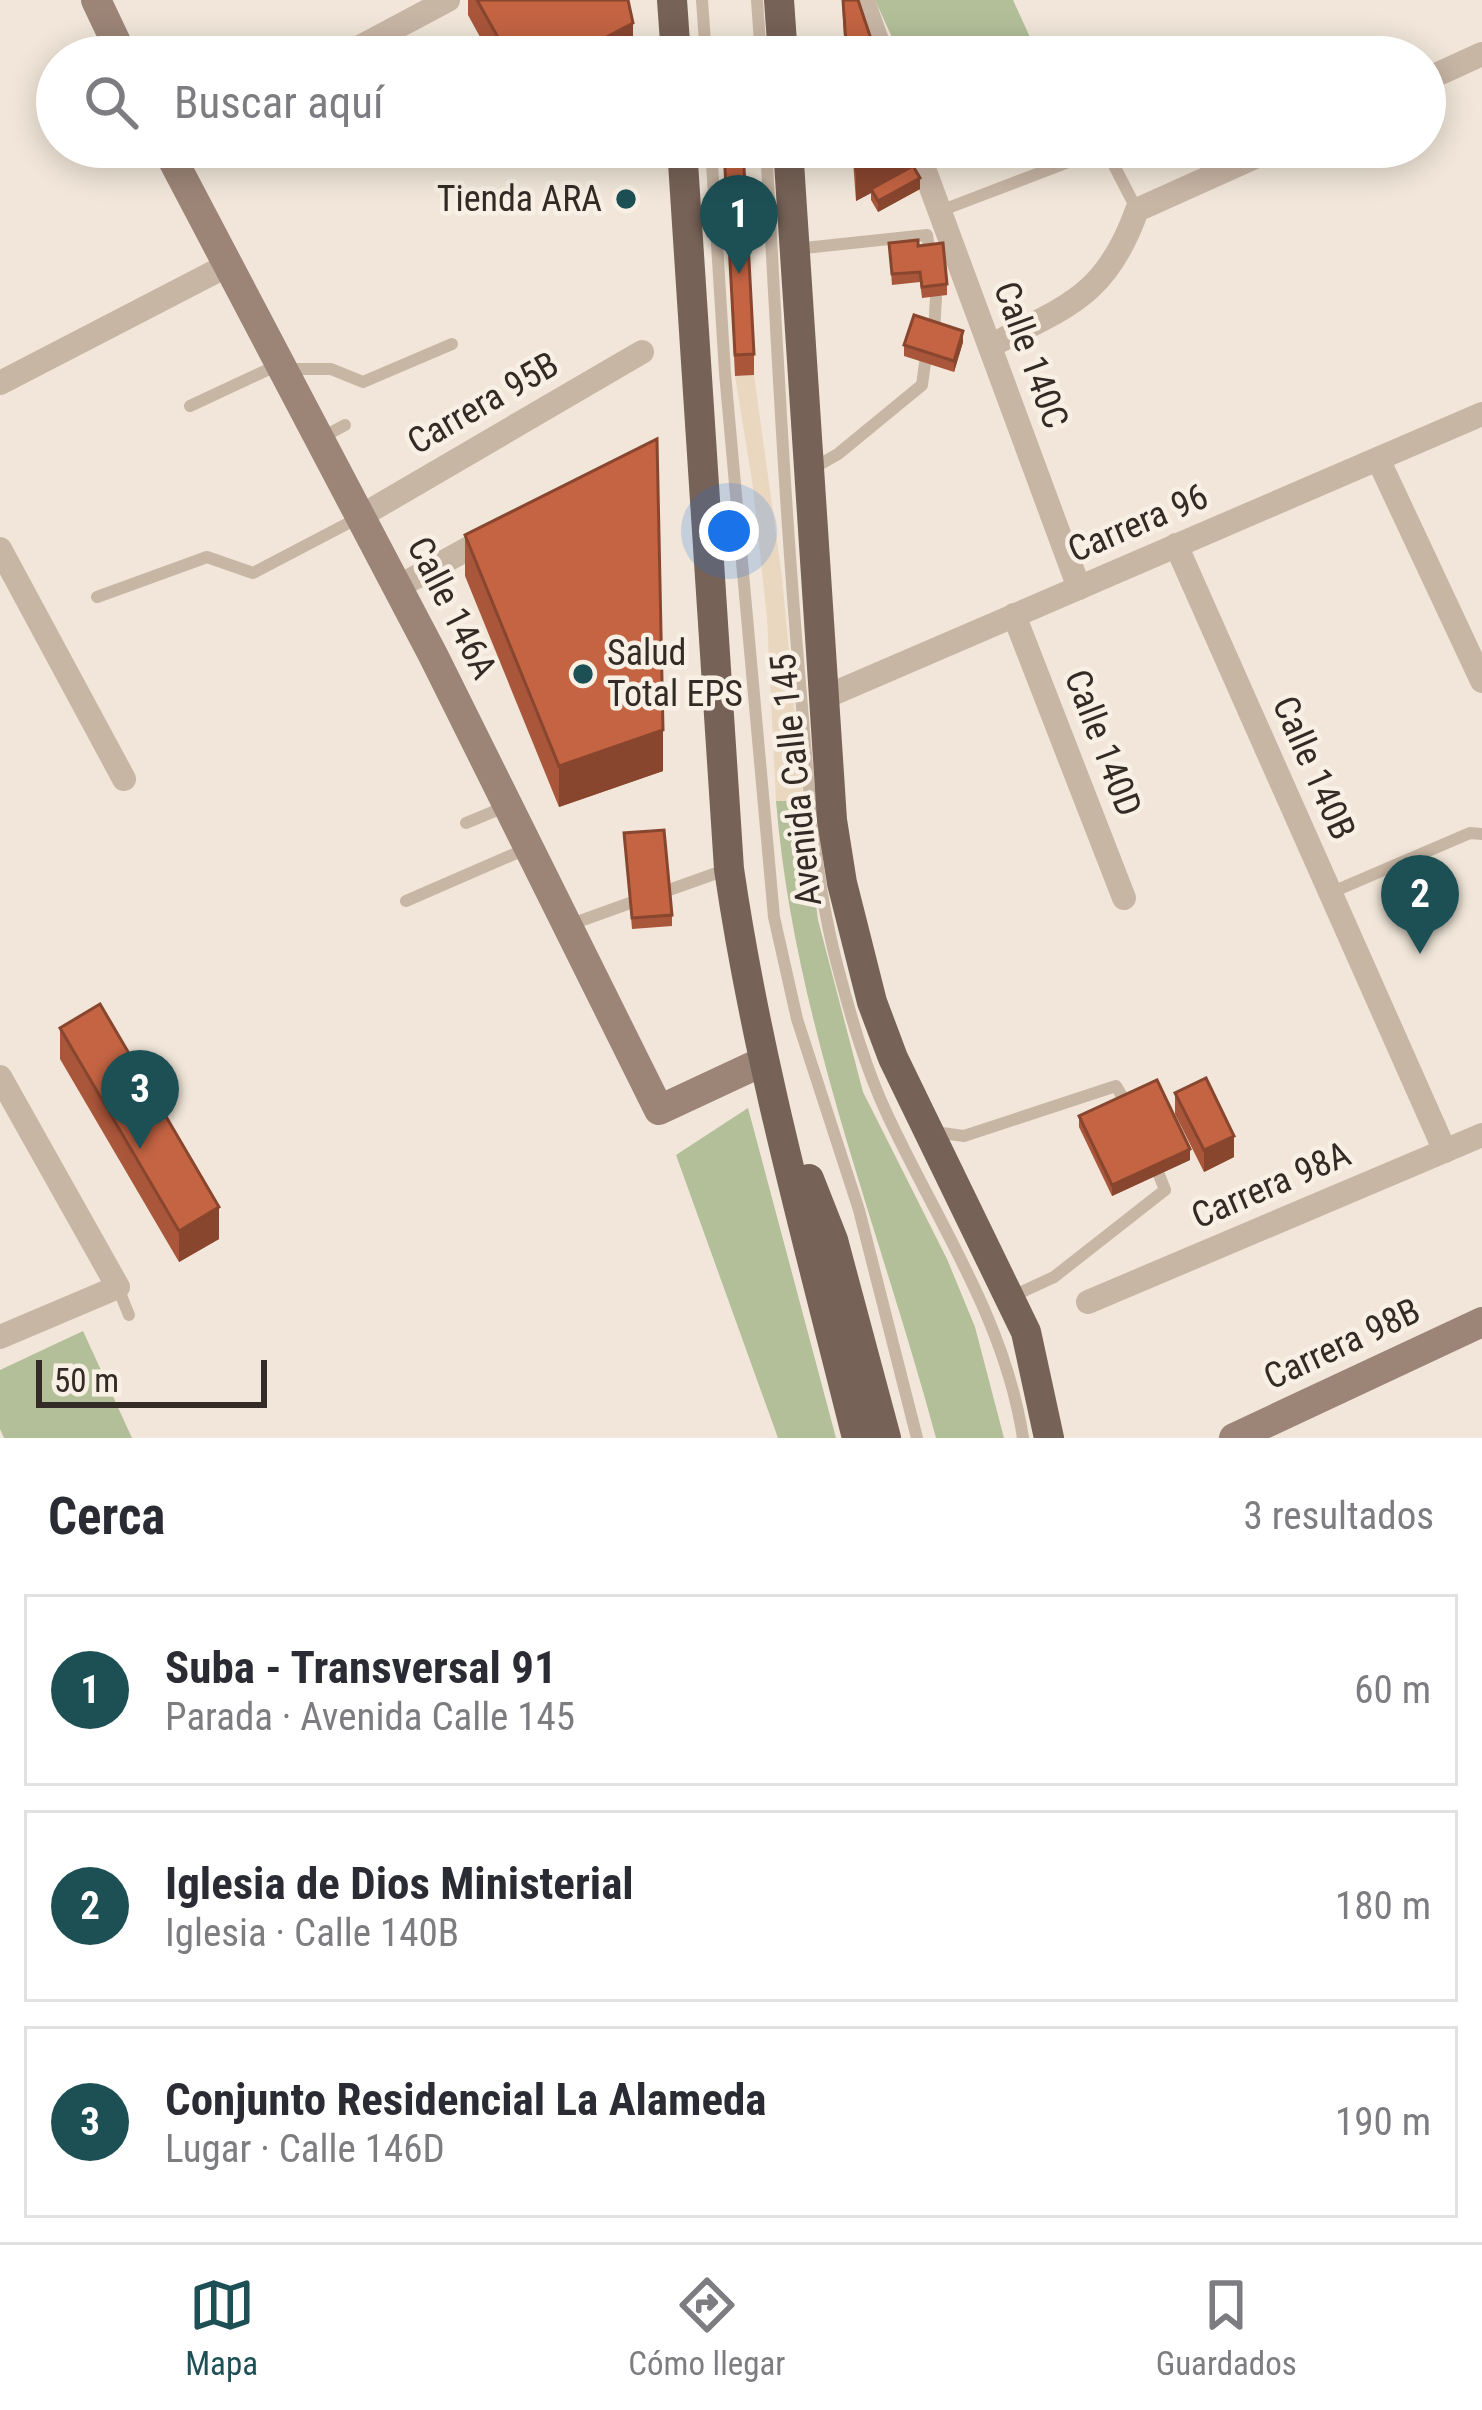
<!DOCTYPE html>
<html lang="es">
<head>
<meta charset="utf-8">
<style>
	:root { --surface:#fff; --page:#f2f2f3; --text:#2b2b33; --muted:#7c7c81; --line:#e1e1e2; --accent:#1d5055 }
	body { margin:0; font-family:"Roboto Condensed",sans-serif; background:var(--page); color:var(--text) }
	.scale { position:absolute; left:36px; bottom:30px; width:231px; box-sizing:border-box; padding-left:12px; border:6px solid #342b26; border-top:0; font-size:33px; line-height:42px; white-space:nowrap; color:#342b26; -webkit-text-stroke:9px #f9f0e5; paint-order:stroke }
	.you { position:absolute; left:729px; top:531px; width:42px; height:42px; margin:-30px; border:9px solid #fff; border-radius:50%; background:#1a73e8; box-shadow:0 0 0 18px #1a73e833 }
	.badge { display:grid; place-items:center; width:78px; height:78px; border-radius:50%; background:var(--accent); color:#fff; font-size:39px; font-weight:700 }
	.pin { position:absolute; translate:-50% -99px; filter:drop-shadow(0 3px 6px #0008) }
	.pin::after { content:''; position:absolute; top:63px; width:42px; height:36px; background:inherit; clip-path:polygon(0 0,100% 0,50% 100%) }
	.list { margin:0; padding:0; list-style:none }
	h2 { display:flex; justify-content:space-between; align-items:center; height:156px; margin:0; padding:0 48px; font-size:51px }
	h2 small { font-size:39px; font-weight:400; color:var(--muted) }
	.list li { display:grid; grid-template-columns:78px 1fr auto; gap:36px; align-items:center; box-sizing:border-box; height:192px; margin:0 24px 24px; padding:0 24px; border:3px solid var(--line); border-radius:0px }
	.list b { display:block; font-size:45px; white-space:nowrap }
	.list p { margin:0; font-size:39px; white-space:nowrap; color:var(--muted) }
	.list em { font-size:39px; font-style:normal; color:var(--muted) }
	.icon { flex:none; width:66px; height:66px; fill:none; stroke:currentColor; stroke-width:2; stroke-linecap:round; stroke-linejoin:round }
	.map { position:relative; flex:none; width:1482px; height:1438px; overflow:hidden }
	.search { position:absolute; background:var(--surface); box-shadow:0 6px 30px #0003; left:36px; right:36px; top:36px; height:132px; display:flex; align-items:center; gap:30px; box-sizing:border-box; padding:0 42px; border-radius:66px; color:var(--muted); font-size:45px }
	.sheet { height:804px; background:var(--surface) }
	nav { display:flex; justify-content:space-around; align-items:center; box-sizing:border-box; height:168px; border-top:3px solid var(--line); background:var(--surface); font-size:33px; color:var(--muted) }
	nav a { display:grid; justify-items:center; gap:6px }
	nav .on { color:var(--accent) }
	.map>svg:first-child { display:block }
	.green { fill:#b2bf99 }
	.plaza { fill:#e9d7c0 }
	.lines { fill:none; stroke-linecap:round; stroke-linejoin:round }
	.lane { stroke:#c8b6a5; stroke-width:12 }
	.street { stroke:#c8b6a5; stroke-width:24 }
	.secondary { stroke:#9c8577; stroke-width:30 }
	.primary { stroke:#766257; stroke-width:30 }
	.wall { fill:#a9563a }
	.shaded-wall { fill:#89462f }
	.building { fill:#c46443; stroke:#89462f; stroke-width:3 }
	.poi-dot { fill:#1d5055; stroke:#f9f0e5; stroke-width:4.5 }
	.labels { text-anchor:middle; dominant-baseline:central; stroke-width:9; stroke-linejoin:round; paint-order:stroke }
	.poi-label { font-size:36px; fill:#342b26; stroke:#f9f0e5; text-anchor:end }
	.street-label { font-size:36px; fill:#342b26; stroke:#f9f0e5 }
</style>
</head>
<body>
<div class="map">
<svg width="1482" height="1438" viewBox="0 0 1482 1438">
	<rect width="100%" height="100%" fill="#f1e6d9"/>
	<!-- green -->
	<g class="green">
		<polygon points="875,0 1013,0 1039,57 901,57"/>
		<path d="M803 800 818 920 863 1092 947 1259 975 1327 1004 1438H936C879 1226 794 1021 776 801Z"/>
		<polygon points="748,1108 836,1438 778,1438 676,1155"/>
		<polygon points="83,1331 132,1438 4,1438 0,1429 0,1370"/>
	</g>
	<!-- plaza -->
	<polygon class="plaza" points="754,375 782,577 803,800 776,801 767,618 753,487 735,376"/>
	<g class="lines">
		<!-- lane -->
		<g class="lane">
			<polyline points="702,0 706,57"/>
			<polyline points="757,0 761,57"/>
			<polyline points="711,147 725,373 774,917 797,1019 859,1210 917,1438"/>
			<path d="M766 147C776 322 784 497 799 672 808 771 812 871 838 968 851 1017 865 1067 887 1114 936 1220 1005 1319 1023 1438"/>
			<polyline points="940,211 1105,148 1137,210"/>
			<polyline points="795,249 927,235 930,255"/>
			<polyline points="934,333 936,297"/>
			<polyline points="190,406 280,364 284,369 331,369 363,382 452,344"/>
			<polyline points="321,438 345,425"/>
			<polyline points="810,470 838,454 922,385 925,363"/>
			<polyline points="97,597 207,557 253,573 360,517"/>
			<polyline points="466,823 507,806"/>
			<polyline points="669,890 728,869"/>
			<polyline points="1330,893 1470,833 1482,834"/>
			<polyline points="406,901 528,848"/>
			<polyline points="569,925 630,903"/>
			<polyline points="934,1132 964,1136 1116,1086 1126,1103"/>
			<polyline points="118,1288 129,1315"/>
			<polyline points="1011,1297 1054,1277 1165,1190 1158,1172"/>
		</g>
		<!-- street -->
		<g class="street">
			<polyline points="863,1 883,57"/>
			<polyline points="341,57 448,0"/>
			<polyline points="1425,80 1482,54"/>
			<polyline points="916,147 1079,588"/>
			<path d="M990 346C1067 306 1106 297 1137 210L1277 147"/>
			<polyline points="0,383 228,265"/>
			<polyline points="1378,459 1482,681"/>
			<polyline points="361,516 642,352"/>
			<polyline points="1176,545 1445,1151"/>
			<polyline points="0,549 124,779"/>
			<polyline points="398,587 491,536"/>
			<polyline points="1014,615 1124,898"/>
			<polyline points="823,698 1482,414"/>
			<polyline points="0,1077 118,1287 0,1337"/>
			<polyline points="1088,1302 1482,1135"/>
		</g>
		<!-- secondary -->
		<g class="secondary">
			<polyline points="96,0 123,57"/>
			<polyline points="166,147 433,655 659,1110 764,1061"/>
			<polyline points="1234,1438 1482,1322"/>
		</g>
		<!-- primary -->
		<g class="primary">
			<polyline points="672,0 676,57"/>
			<polyline points="779,0 783,57"/>
			<path d="M682 147 729 869C757 1061 810 1249 857 1438"/>
			<polyline points="788,147 832,820 842,883 872,1002 893,1058 1026,1332 1049,1438"/>
			<polyline points="809,1179 833,1240 886,1438"/>
		</g>
	</g>
	<!-- wall -->
	<g class="wall">
		<polygon points="468,0 628,0 633,55 629,57 491,57 468,15"/>
		<polygon points="842,0 858,0 877,57 845,57"/>
		<polygon points="852,147 906,147 906,170 920,189 878,212 871,200 871,193 856,201"/>
		<polygon points="724,150 754,354 754,375 735,376"/>
		<polygon points="889,243 918,246 947,284 947,295 922,298 920,282 892,285"/>
		<polygon points="963,342 954,372 904,356 904,345"/>
		<polygon points="465,535 663,771 559,807 465,576"/>
		<polygon points="624,833 672,915 672,926 632,929"/>
		<polygon points="60,1028 219,1239 179,1262 60,1059"/>
		<polygon points="1175,1093 1234,1157 1204,1172 1175,1114"/>
		<polygon points="1079,1116 1190,1160 1112,1196 1079,1127"/>
	</g>
	<!-- shaded-wall -->
	<g class="shaded-wall">
		<polygon points="633,23 633,55 629,57 569,57"/>
		<polygon points="897,147 906,147 906,174 871,189 871,193 856,201 856,170"/>
		<polygon points="920,178 920,189 878,212 878,201"/>
		<polygon points="963,331 963,342 954,372 954,361"/>
		<polygon points="663,730 663,771 559,807 559,766"/>
		<polygon points="1234,1136 1234,1157 1204,1172 1204,1150"/>
		<polygon points="1190,1149 1190,1160 1112,1196 1112,1185"/>
		<polygon points="219,1207 219,1239 179,1262 179,1231"/>
	</g>
	<!-- building -->
	<g class="building">
		<polygon points="477,0 628,0 633,23 569,57 509,57"/>
		<polygon points="843,0 858,0 877,57 847,57"/>
		<polygon points="855,147 897,147 856,170"/>
		<polygon points="743,149 754,354 735,355 724,150"/>
		<polygon points="913,166 920,178 878,201 871,189"/>
		<polygon points="918,240 918,246 943,243 947,284 922,287 920,272 892,274 889,243"/>
		<polygon points="914,315 963,331 954,361 904,345"/>
		<polygon points="657,439 663,730 559,766 465,535"/>
		<polygon points="664,830 672,915 632,918 624,833"/>
		<polygon points="100,1004 219,1207 179,1231 60,1028"/>
		<polygon points="1206,1078 1234,1136 1204,1150 1175,1093"/>
		<polygon points="1157,1080 1190,1149 1112,1185 1079,1116"/>
	</g>
	<!-- markers -->
	<g class="poi-dot">
		<circle cx="626" cy="199" r="12"/>
		<circle cx="583" cy="674" r="12"/>
	</g>
	<g class="labels">
		<!-- poi labels -->
		<g class="poi-label">
			<text x="602" y="199">Tienda ARA</text>
			<text x="607" y="653" text-anchor="start">Salud<tspan x="607" dy="41">Total EPS</tspan></text>
		</g>
		<!-- street labels -->
		<g class="street-label">
			<text transform="translate(1031 355) rotate(70)">Calle 140C</text>
			<text transform="translate(483 403) rotate(-30)">Carrera 95B</text>
			<text transform="translate(1138 523) rotate(-23)">Carrera 96</text>
			<text transform="translate(452 608) rotate(63)">Calle 146A</text>
			<text transform="translate(1103 743) rotate(69)">Calle 140D</text>
			<text transform="translate(1314 768) rotate(66)">Calle 140B</text>
			<text transform="translate(796 780) rotate(-96)">Avenida Calle 145</text>
			<text transform="translate(1271 1185) rotate(-23)">Carrera 98A</text>
			<text transform="translate(1342 1344) rotate(-25)">Carrera 98B</text>
		</g>
	</g>
</svg>
<div class="scale">50 m</div>
<div class="you"></div>
<div class="pin badge" style="left:739px;top:274px">1</div>
<div class="pin badge" style="left:1420px;top:954px">2</div>
<div class="pin badge" style="left:140px;top:1149px">3</div>
<div class="search"><svg class="icon" aria-label="search" viewBox="0 0 24 24"><circle cx="10" cy="10" r="6"/><path d="M15 15l6 6"/></svg>Buscar aquí</div>
</div>
<section class="sheet">
<h2>Cerca<small>3 resultados</small></h2>
<ul class="list">
<li><span class="badge">1</span><div><b>Suba - Transversal 91</b><p>Parada · Avenida Calle 145</p></div><em>60 m</em></li>
<li><span class="badge">2</span><div><b>Iglesia de Dios Ministerial</b><p>Iglesia · Calle 140B</p></div><em>180 m</em></li>
<li><span class="badge">3</span><div><b>Conjunto Residencial La Alameda</b><p>Lugar · Calle 146D</p></div><em>190 m</em></li>
</ul>
</section>
<nav>
<a class="on"><svg class="icon" aria-label="map" viewBox="0 0 24 24"><path d="M3 6l6-2 6 2 6-2v14l-6 2-6-2-6 2zM9 4v14M15 6v14"/></svg>Mapa</a>
<a><svg class="icon" aria-label="directions" viewBox="0 0 24 24"><path d="M12 3l9 9-9 9-9-9zM9 14v-3h6M13 9l2 2-2 2"/></svg>Cómo llegar</a>
<a><svg class="icon" aria-label="saved" viewBox="0 0 24 24"><path d="M7 4h10v16l-5-4-5 4z"/></svg>Guardados</a>
</nav>
</body>
</html>
